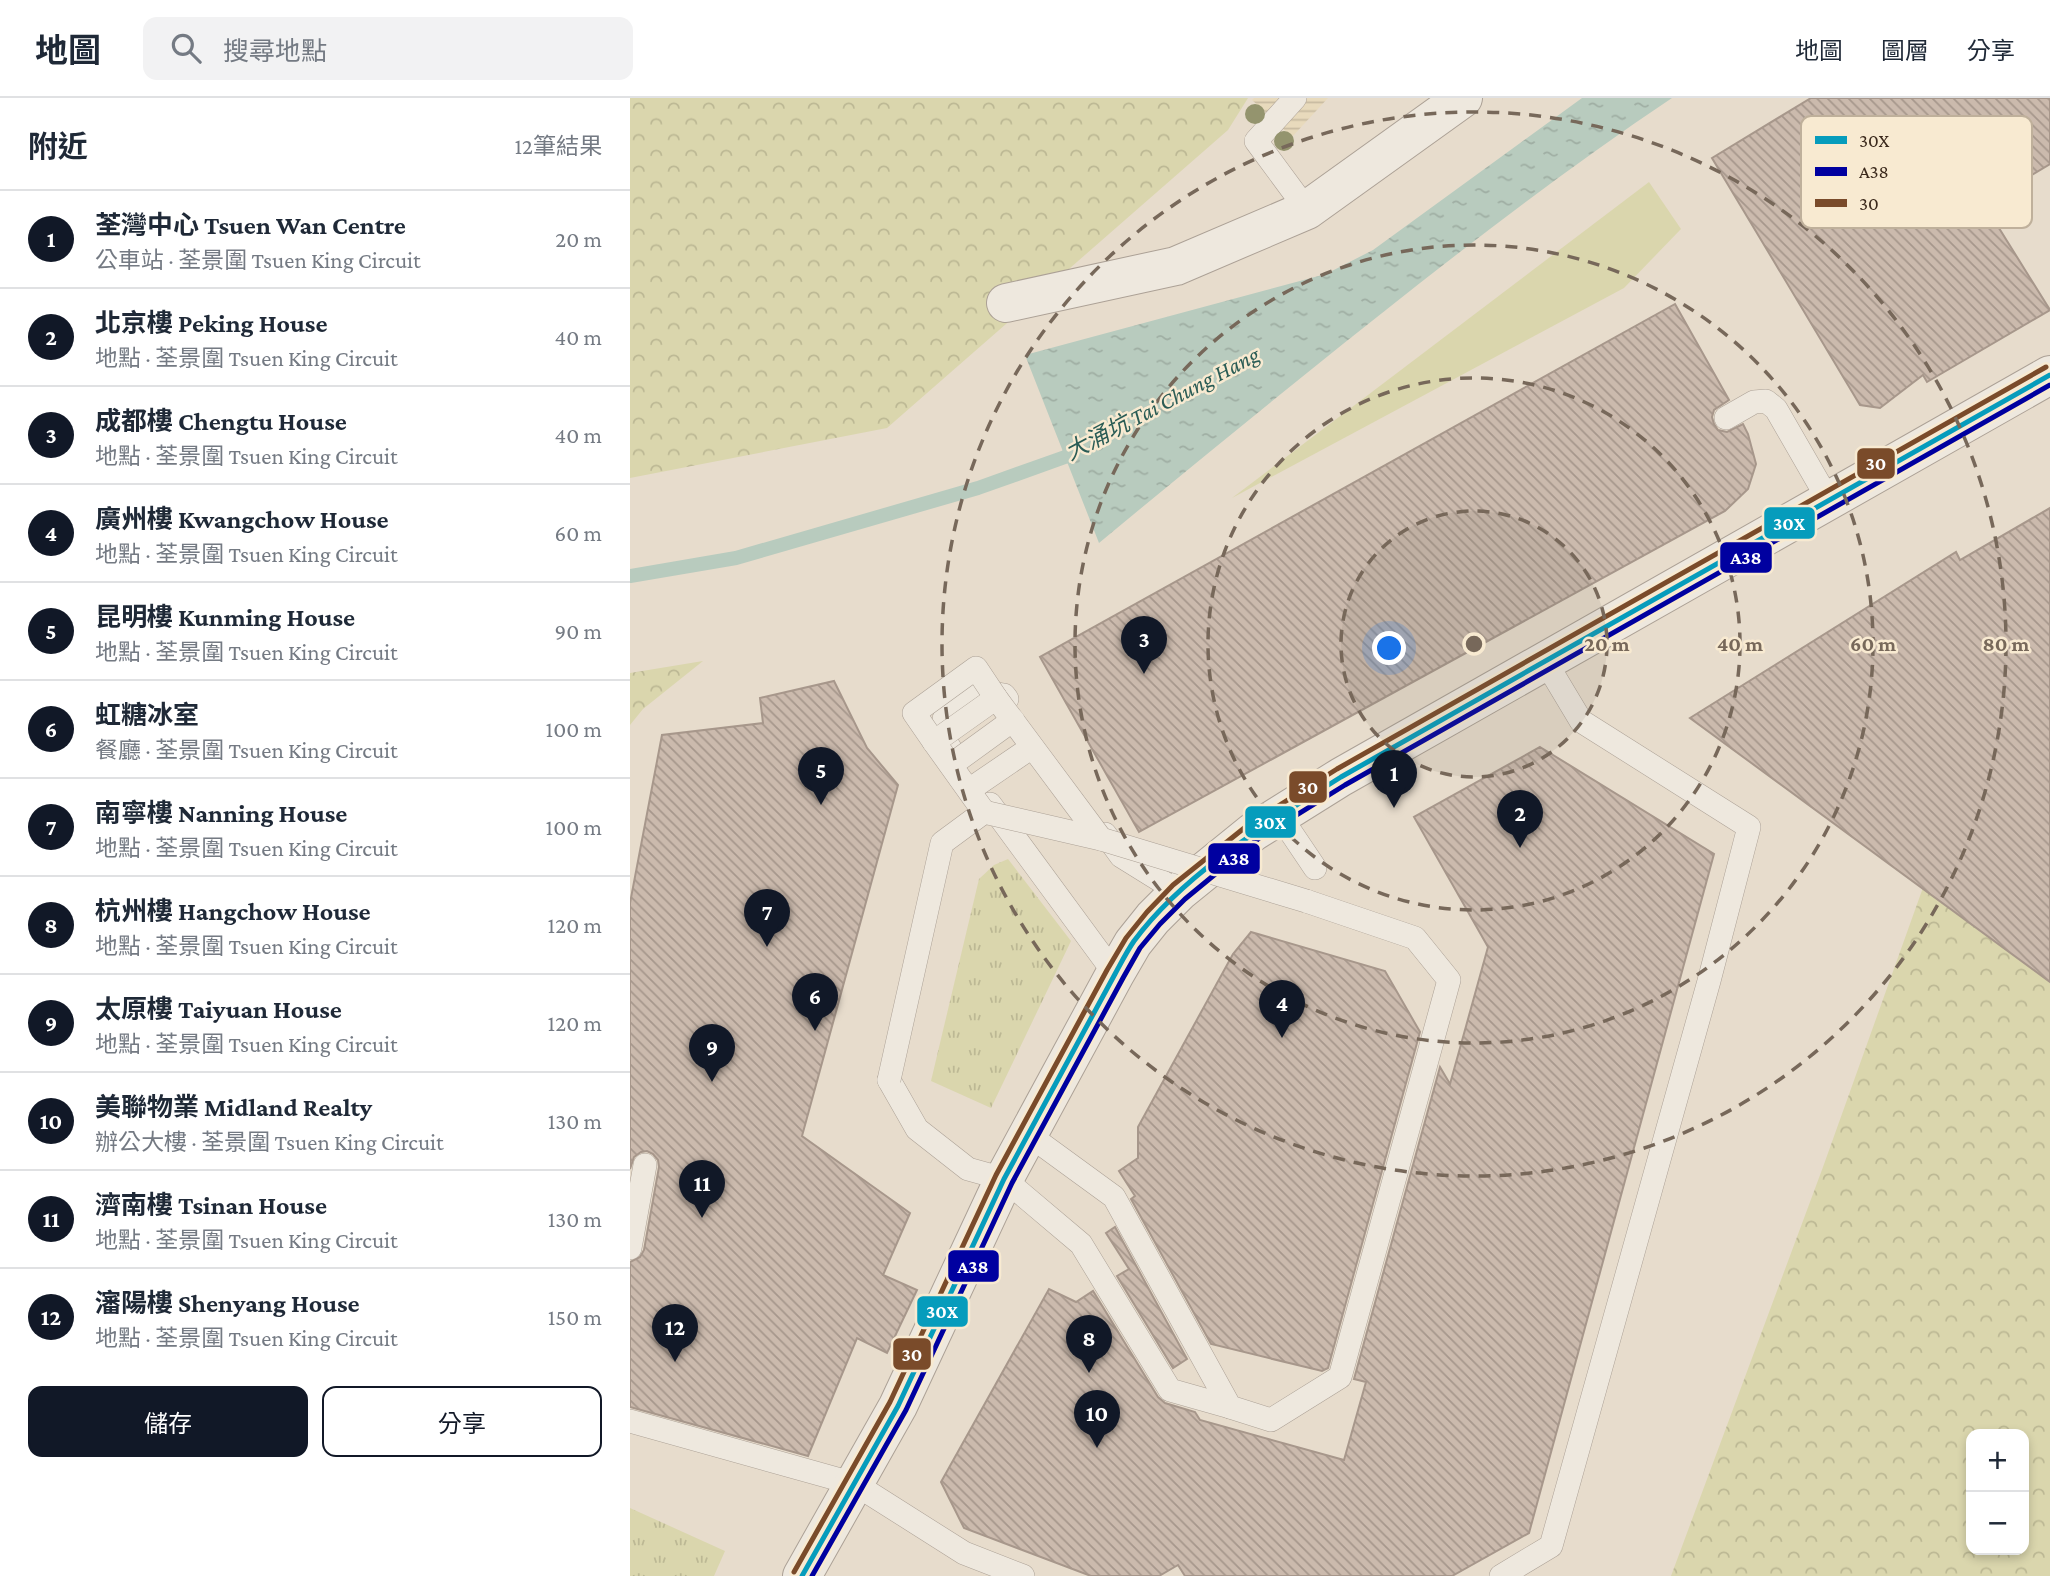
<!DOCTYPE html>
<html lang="zh-TW">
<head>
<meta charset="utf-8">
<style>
	:root { --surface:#fff; --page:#f2f2f3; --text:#1f2937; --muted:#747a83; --line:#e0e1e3; --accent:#111827 }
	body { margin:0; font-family:"Crimson Pro","Noto Sans TC",serif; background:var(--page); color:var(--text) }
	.controls { position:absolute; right:21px; bottom:21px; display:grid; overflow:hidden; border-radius:14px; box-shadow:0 4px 10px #0003 }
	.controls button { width:63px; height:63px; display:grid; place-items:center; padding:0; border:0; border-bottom:2px solid var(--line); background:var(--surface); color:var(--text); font:35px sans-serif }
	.you { position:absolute; left:760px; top:551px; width:24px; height:24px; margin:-18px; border:5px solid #fff; border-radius:50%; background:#1a73e8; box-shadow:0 0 0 10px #1a73e833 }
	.badge { display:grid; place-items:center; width:46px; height:46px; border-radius:50%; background:var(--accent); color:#fff; font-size:23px; font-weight:700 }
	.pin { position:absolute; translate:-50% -58px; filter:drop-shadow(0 2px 4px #0008) }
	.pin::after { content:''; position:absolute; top:37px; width:24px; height:21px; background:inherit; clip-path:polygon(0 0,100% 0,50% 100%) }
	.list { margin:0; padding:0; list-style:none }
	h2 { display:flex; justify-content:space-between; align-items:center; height:91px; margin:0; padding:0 28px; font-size:30px }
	h2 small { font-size:23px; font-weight:400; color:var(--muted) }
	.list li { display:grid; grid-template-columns:46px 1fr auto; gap:21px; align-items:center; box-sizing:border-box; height:98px; padding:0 28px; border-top:2px solid var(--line) }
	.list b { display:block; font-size:26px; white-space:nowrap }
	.list p { margin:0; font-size:23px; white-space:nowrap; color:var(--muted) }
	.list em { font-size:23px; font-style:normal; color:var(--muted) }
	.actions { display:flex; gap:14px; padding:21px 28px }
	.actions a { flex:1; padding:16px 0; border:2px solid var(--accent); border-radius:14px; text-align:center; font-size:24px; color:var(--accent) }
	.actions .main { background:var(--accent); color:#fff }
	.icon { flex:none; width:38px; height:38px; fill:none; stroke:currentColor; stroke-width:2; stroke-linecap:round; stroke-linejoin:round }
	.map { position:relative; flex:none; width:1420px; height:1478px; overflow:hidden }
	header { display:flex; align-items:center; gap:42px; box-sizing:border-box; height:98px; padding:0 35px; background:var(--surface); border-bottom:2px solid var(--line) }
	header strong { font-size:33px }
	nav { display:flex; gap:38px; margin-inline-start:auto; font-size:24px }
	.search { width:490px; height:63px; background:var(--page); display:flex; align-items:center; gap:18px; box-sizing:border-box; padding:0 24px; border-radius:14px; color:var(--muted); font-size:26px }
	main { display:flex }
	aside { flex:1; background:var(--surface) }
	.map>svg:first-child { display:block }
	.farmland { fill:url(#farmland-rules) }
	.grass { fill:url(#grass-tufts) }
	.forest { fill:url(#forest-crowns); fill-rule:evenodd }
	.garden { fill:#dad6ad }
	.water { fill:url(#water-ripples) }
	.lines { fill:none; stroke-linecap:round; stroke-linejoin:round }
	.stream { stroke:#b8cbbe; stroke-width:14 }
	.building { fill:url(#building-back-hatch); stroke:#a7978b; stroke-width:2 }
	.service-casing { stroke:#aca196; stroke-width:24 }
	.minor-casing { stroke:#aca196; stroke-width:40 }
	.tertiary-casing { stroke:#aca196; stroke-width:40 }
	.service { stroke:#eee8de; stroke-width:23 }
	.minor { stroke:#eee8de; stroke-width:38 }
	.tertiary { stroke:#eee8de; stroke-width:38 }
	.service-bridge-casing { stroke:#aca196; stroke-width:24; stroke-linecap:butt }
	.service-bridge { stroke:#eee8de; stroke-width:23 }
	.bus-1-casing { stroke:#f8ead1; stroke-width:10 }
	.bus-2-casing { stroke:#f8ead1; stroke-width:10 }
	.bus-3-casing { stroke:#f8ead1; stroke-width:10 }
	.bus-1 { stroke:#069cbc; stroke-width:5 }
	.bus-2 { stroke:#0000a0; stroke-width:5 }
	.bus-3 { stroke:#7a4b2a; stroke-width:5 }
	.tree { fill:#94946e }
	.ring { fill:none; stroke:#77685a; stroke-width:3.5; stroke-dasharray:12 9 }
	.labels { text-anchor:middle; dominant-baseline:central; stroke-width:5; stroke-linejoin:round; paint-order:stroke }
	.water-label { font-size:23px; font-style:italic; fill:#2a5c55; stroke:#f8ead1 }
	.key { fill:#f8ead1; stroke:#bfb09b; stroke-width:2 }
	.key-label { font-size:19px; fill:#3b291c }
	.centre { fill:#77685a; stroke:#f8ead1; stroke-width:3.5 }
	.ring-label { font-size:21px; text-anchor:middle; font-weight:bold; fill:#77685a; stroke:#f8ead1; stroke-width:5; stroke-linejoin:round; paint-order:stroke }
	.line-badge { stroke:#f8ead1; stroke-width:2.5 }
	.badge-label { font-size:19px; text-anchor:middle; font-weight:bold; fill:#fff }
</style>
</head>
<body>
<header>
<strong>地圖</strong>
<div class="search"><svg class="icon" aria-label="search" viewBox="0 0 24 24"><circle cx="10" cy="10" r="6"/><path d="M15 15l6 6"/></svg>搜尋地點</div>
<nav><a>地圖</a><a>圖層</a><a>分享</a></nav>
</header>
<main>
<aside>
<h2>附近<small>12筆結果</small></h2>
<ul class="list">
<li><span class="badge">1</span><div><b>荃灣中心 Tsuen Wan Centre</b><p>公車站 · 荃景圍 Tsuen King Circuit</p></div><em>20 m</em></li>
<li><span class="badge">2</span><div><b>北京樓 Peking House</b><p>地點 · 荃景圍 Tsuen King Circuit</p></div><em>40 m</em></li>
<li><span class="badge">3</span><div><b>成都樓 Chengtu House</b><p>地點 · 荃景圍 Tsuen King Circuit</p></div><em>40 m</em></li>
<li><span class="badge">4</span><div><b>廣州樓 Kwangchow House</b><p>地點 · 荃景圍 Tsuen King Circuit</p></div><em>60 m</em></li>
<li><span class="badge">5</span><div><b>昆明樓 Kunming House</b><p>地點 · 荃景圍 Tsuen King Circuit</p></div><em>90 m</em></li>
<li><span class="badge">6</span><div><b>虹糖冰室</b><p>餐廳 · 荃景圍 Tsuen King Circuit</p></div><em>100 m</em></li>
<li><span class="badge">7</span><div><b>南寧樓 Nanning House</b><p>地點 · 荃景圍 Tsuen King Circuit</p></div><em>100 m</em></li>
<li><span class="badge">8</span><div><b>杭州樓 Hangchow House</b><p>地點 · 荃景圍 Tsuen King Circuit</p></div><em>120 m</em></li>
<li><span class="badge">9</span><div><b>太原樓 Taiyuan House</b><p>地點 · 荃景圍 Tsuen King Circuit</p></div><em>120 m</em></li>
<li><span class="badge">10</span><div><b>美聯物業 Midland Realty</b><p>辦公大樓 · 荃景圍 Tsuen King Circuit</p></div><em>130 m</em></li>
<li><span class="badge">11</span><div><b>濟南樓 Tsinan House</b><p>地點 · 荃景圍 Tsuen King Circuit</p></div><em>130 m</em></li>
<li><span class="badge">12</span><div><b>瀋陽樓 Shenyang House</b><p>地點 · 荃景圍 Tsuen King Circuit</p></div><em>150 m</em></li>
</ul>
<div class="actions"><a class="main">儲存</a><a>分享</a></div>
</aside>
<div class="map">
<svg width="1420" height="1478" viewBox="0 0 1420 1478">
	<defs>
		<pattern id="farmland-rules" width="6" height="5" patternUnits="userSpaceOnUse" patternTransform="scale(1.75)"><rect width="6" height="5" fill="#e8dabc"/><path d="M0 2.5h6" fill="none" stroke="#c8bba1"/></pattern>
		<pattern id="grass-tufts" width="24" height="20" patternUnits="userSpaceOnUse" patternTransform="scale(1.75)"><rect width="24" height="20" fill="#dad6ad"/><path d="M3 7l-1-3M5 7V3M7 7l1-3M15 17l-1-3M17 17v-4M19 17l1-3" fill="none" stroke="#bcb894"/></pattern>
		<pattern id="forest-crowns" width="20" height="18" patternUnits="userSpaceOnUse" patternTransform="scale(1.75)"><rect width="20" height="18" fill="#dad6ad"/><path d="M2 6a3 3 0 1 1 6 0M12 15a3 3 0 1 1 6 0" fill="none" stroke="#bcb894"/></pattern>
		<pattern id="water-ripples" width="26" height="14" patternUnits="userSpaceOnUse" patternTransform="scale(1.75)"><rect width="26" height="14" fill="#b8cbbe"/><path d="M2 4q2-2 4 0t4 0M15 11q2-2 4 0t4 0" fill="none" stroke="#9faea3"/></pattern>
		<pattern id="building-back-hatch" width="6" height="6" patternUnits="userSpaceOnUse" patternTransform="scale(1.75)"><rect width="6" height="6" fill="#cbbaad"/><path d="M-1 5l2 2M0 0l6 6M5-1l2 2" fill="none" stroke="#a6978c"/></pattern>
	</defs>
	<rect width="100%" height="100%" fill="#e7dccc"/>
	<!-- farmland -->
	<polygon class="farmland" points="624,0 698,0 662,39 622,2"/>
	<!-- grass -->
	<g class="grass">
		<polygon points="378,761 441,843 361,1010 301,983 349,781 364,767"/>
		<polygon points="0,1410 95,1453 84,1478 0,1478"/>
	</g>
	<!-- forest -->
	<g class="forest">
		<polygon points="0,0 618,0 598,32 257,330 0,380"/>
		<polygon points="73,563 13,611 0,627 0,575"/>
		<path d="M1295 784 1420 875V1478H1041L1193 1069ZM1341 1336H1394V1452H1341Z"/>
	</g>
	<!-- garden -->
	<polygon class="garden" points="1019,84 1051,131 994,190 602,400"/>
	<!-- water -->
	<path class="water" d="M952 0H1042C955 58 872 121 790 185 682 270 575 357 469 445L395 257 696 176 743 152Z"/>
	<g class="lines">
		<!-- stream -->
		<polyline class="stream" points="0,478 106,460 348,390 435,359 452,350"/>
	</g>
	<!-- building -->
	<g class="building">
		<polygon points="1181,0 1420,0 1420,66 1354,106 1420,212 1297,284 1293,277 1250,310 1230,307 1082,60"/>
		<polygon points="1045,206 1099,302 1084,312 1082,319 1084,326 1088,332 1097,334 1113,326 1118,336 1126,366 1118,391 1095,413 509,734 410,559"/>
		<polygon points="1420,410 1420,884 1060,620 1326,454 1330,462"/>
		<polygon points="204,583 237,650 268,687 172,1038 280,1115 253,1177 287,1192 257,1255 227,1240 178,1358 0,1309 0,1164 10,1159 14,1152 29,1069 28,1062 23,1056 17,1053 11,1054 4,1059 0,1071 0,805 32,637 133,625 130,600"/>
		<polygon points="910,649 1084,756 899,1435 822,1478 555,1478 548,1467 529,1478 461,1478 334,1430 311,1384 419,1191 446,1204 463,1193 528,1299 535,1305 565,1314 570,1322 714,1362 736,1284 724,1281 810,969 820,986 858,849 784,719"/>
		<polygon points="621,834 755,873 790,934 698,1270 692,1273 581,1246 501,1101 505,1098 489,1073 508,1060 508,1029 603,856"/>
		<polygon points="485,1129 557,1261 543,1270 487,1178 499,1171 476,1135"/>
	</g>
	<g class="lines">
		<defs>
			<g id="service">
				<polyline points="665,0 626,43 677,112"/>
				<polyline points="1096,320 1124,304 1136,303 1146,311 1199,403"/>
				<polyline points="320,650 313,641 314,621 349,593 374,597 377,601"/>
				<polyline points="360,706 485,876"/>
				<polyline points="650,718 685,770"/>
				<polyline points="475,736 491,758 549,794"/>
				<polyline points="259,982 287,1031 338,1071 374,1081 451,1146 540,1292 600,1309"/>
				<polyline points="399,1037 484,1099 600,1309 641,1322 710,1279 819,882 785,840 676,803"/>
				<polyline points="0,1150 15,1067"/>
				<polyline points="0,1323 225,1386 334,1455 393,1478"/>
				<polyline points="871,1478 921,1448 1079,883 1119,729 951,623 915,563"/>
			</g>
			<polyline id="minor" points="376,205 546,168 677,112 833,0"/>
			<polyline id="tertiary" points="172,1478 268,1308 374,1081 485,876 503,845 523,820 549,794 623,734 711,679 1420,277"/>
		</defs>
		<!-- service casing -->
		<use href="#service" class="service-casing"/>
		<!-- minor casing -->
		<use href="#minor" class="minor-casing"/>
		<!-- tertiary casing -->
		<use href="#tertiary" class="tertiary-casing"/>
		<!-- service -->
		<use href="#service" class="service"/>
		<!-- minor -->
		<use href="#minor" class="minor"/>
		<!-- tertiary -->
		<use href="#tertiary" class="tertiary"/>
		<defs>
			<g id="service-bridge">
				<polyline points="304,644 284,615 346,570 366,600"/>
				<polyline points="321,667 383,622"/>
				<polyline points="339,692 402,649"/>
				<polyline points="354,714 304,644 366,600 471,741"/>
				<polyline points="259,982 312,745 354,714 471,741 676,803"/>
			</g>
		</defs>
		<!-- service-bridge casing -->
		<use href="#service-bridge" class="service-bridge-casing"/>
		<!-- service-bridge -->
		<use href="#service-bridge" class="service-bridge"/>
		<defs>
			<path id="bus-1" d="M172 1478 268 1308 374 1081 485 876C491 865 497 853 504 843 555 774 640 724 711 679L1420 277"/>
			<polyline id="bus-2" points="182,1478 276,1312 382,1085 493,880 510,850 530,826 555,801 628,741 715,687 1420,287"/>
			<polyline id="bus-3" points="164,1474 260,1304 366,1077 477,872 496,840 517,814 543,787 618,727 707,671 1416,269"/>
		</defs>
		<!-- bus-1 casing -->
		<use href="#bus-1" class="bus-1-casing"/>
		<!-- bus-2 casing -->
		<use href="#bus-2" class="bus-2-casing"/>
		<!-- bus-3 casing -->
		<use href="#bus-3" class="bus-3-casing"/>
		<!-- bus-1 -->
		<use href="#bus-1" class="bus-1"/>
		<!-- bus-2 -->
		<use href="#bus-2" class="bus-2"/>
		<!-- bus-3 -->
		<use href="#bus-3" class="bus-3"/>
	</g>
	<!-- trees -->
	<g class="tree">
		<circle cx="625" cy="16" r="10"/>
		<circle cx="654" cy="43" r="10"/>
	</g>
	<!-- distance rings -->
	<circle cx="844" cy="546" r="133" fill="#77685a" fill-opacity=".12"/>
	<g class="ring">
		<circle cx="844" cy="546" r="133"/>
		<circle cx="844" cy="546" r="266"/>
		<circle cx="844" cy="546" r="399"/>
		<circle cx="844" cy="546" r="532"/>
	</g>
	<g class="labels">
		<!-- water labels -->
		<g class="water-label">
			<text transform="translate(532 305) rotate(-28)">大涌坑 Tai Chung Hang</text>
		</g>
	</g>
	<!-- legend -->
	<rect x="1171" y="18" width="231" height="112" rx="10" class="key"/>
	<rect x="1185" y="38" width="32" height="8" fill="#069cbc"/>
	<rect x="1185" y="69" width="32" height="9" fill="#0000a0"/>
	<rect x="1185" y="101" width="32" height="8" fill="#7a4b2a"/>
	<g class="key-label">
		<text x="1229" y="49">30X</text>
		<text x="1229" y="80">A38</text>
		<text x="1229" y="112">30</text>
	</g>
	<circle cx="844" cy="546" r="10" class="centre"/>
	<g class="ring-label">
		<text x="977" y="553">20 m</text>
		<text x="1110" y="553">40 m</text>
		<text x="1243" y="553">60 m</text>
		<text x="1376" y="553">80 m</text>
	</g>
	<g class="line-badge">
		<rect x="1226" y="349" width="40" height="33" rx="7" fill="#7a4b2a"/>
		<rect x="1133" y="408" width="53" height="34" rx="7" fill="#069cbc"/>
		<rect x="1089" y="443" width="54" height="33" rx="7" fill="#0000a0"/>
		<rect x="658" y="672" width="40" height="34" rx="7" fill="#7a4b2a"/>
		<rect x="614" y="707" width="53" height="34" rx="7" fill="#069cbc"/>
		<rect x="577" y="744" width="54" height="33" rx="7" fill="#0000a0"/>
		<rect x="317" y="1151" width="53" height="34" rx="7" fill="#0000a0"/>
		<rect x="286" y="1197" width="53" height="33" rx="7" fill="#069cbc"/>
		<rect x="262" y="1239" width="40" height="34" rx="7" fill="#7a4b2a"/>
	</g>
	<g class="badge-label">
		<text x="1246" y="372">30</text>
		<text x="1159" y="432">30X</text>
		<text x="1116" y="466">A38</text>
		<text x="678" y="696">30</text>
		<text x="640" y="731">30X</text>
		<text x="604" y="767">A38</text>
		<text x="343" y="1175">A38</text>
		<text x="312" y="1220">30X</text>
		<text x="282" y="1263">30</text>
	</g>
</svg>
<div class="controls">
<button>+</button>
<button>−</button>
</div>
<div class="you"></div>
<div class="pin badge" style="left:764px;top:710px">1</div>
<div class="pin badge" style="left:890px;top:750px">2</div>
<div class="pin badge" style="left:514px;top:576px">3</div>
<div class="pin badge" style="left:652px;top:940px">4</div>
<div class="pin badge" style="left:191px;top:707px">5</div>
<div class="pin badge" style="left:185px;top:933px">6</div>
<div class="pin badge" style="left:137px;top:849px">7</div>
<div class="pin badge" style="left:459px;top:1275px">8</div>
<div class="pin badge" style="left:82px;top:984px">9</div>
<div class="pin badge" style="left:467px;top:1350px">10</div>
<div class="pin badge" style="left:72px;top:1120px">11</div>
<div class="pin badge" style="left:45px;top:1264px">12</div>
</div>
</main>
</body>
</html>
